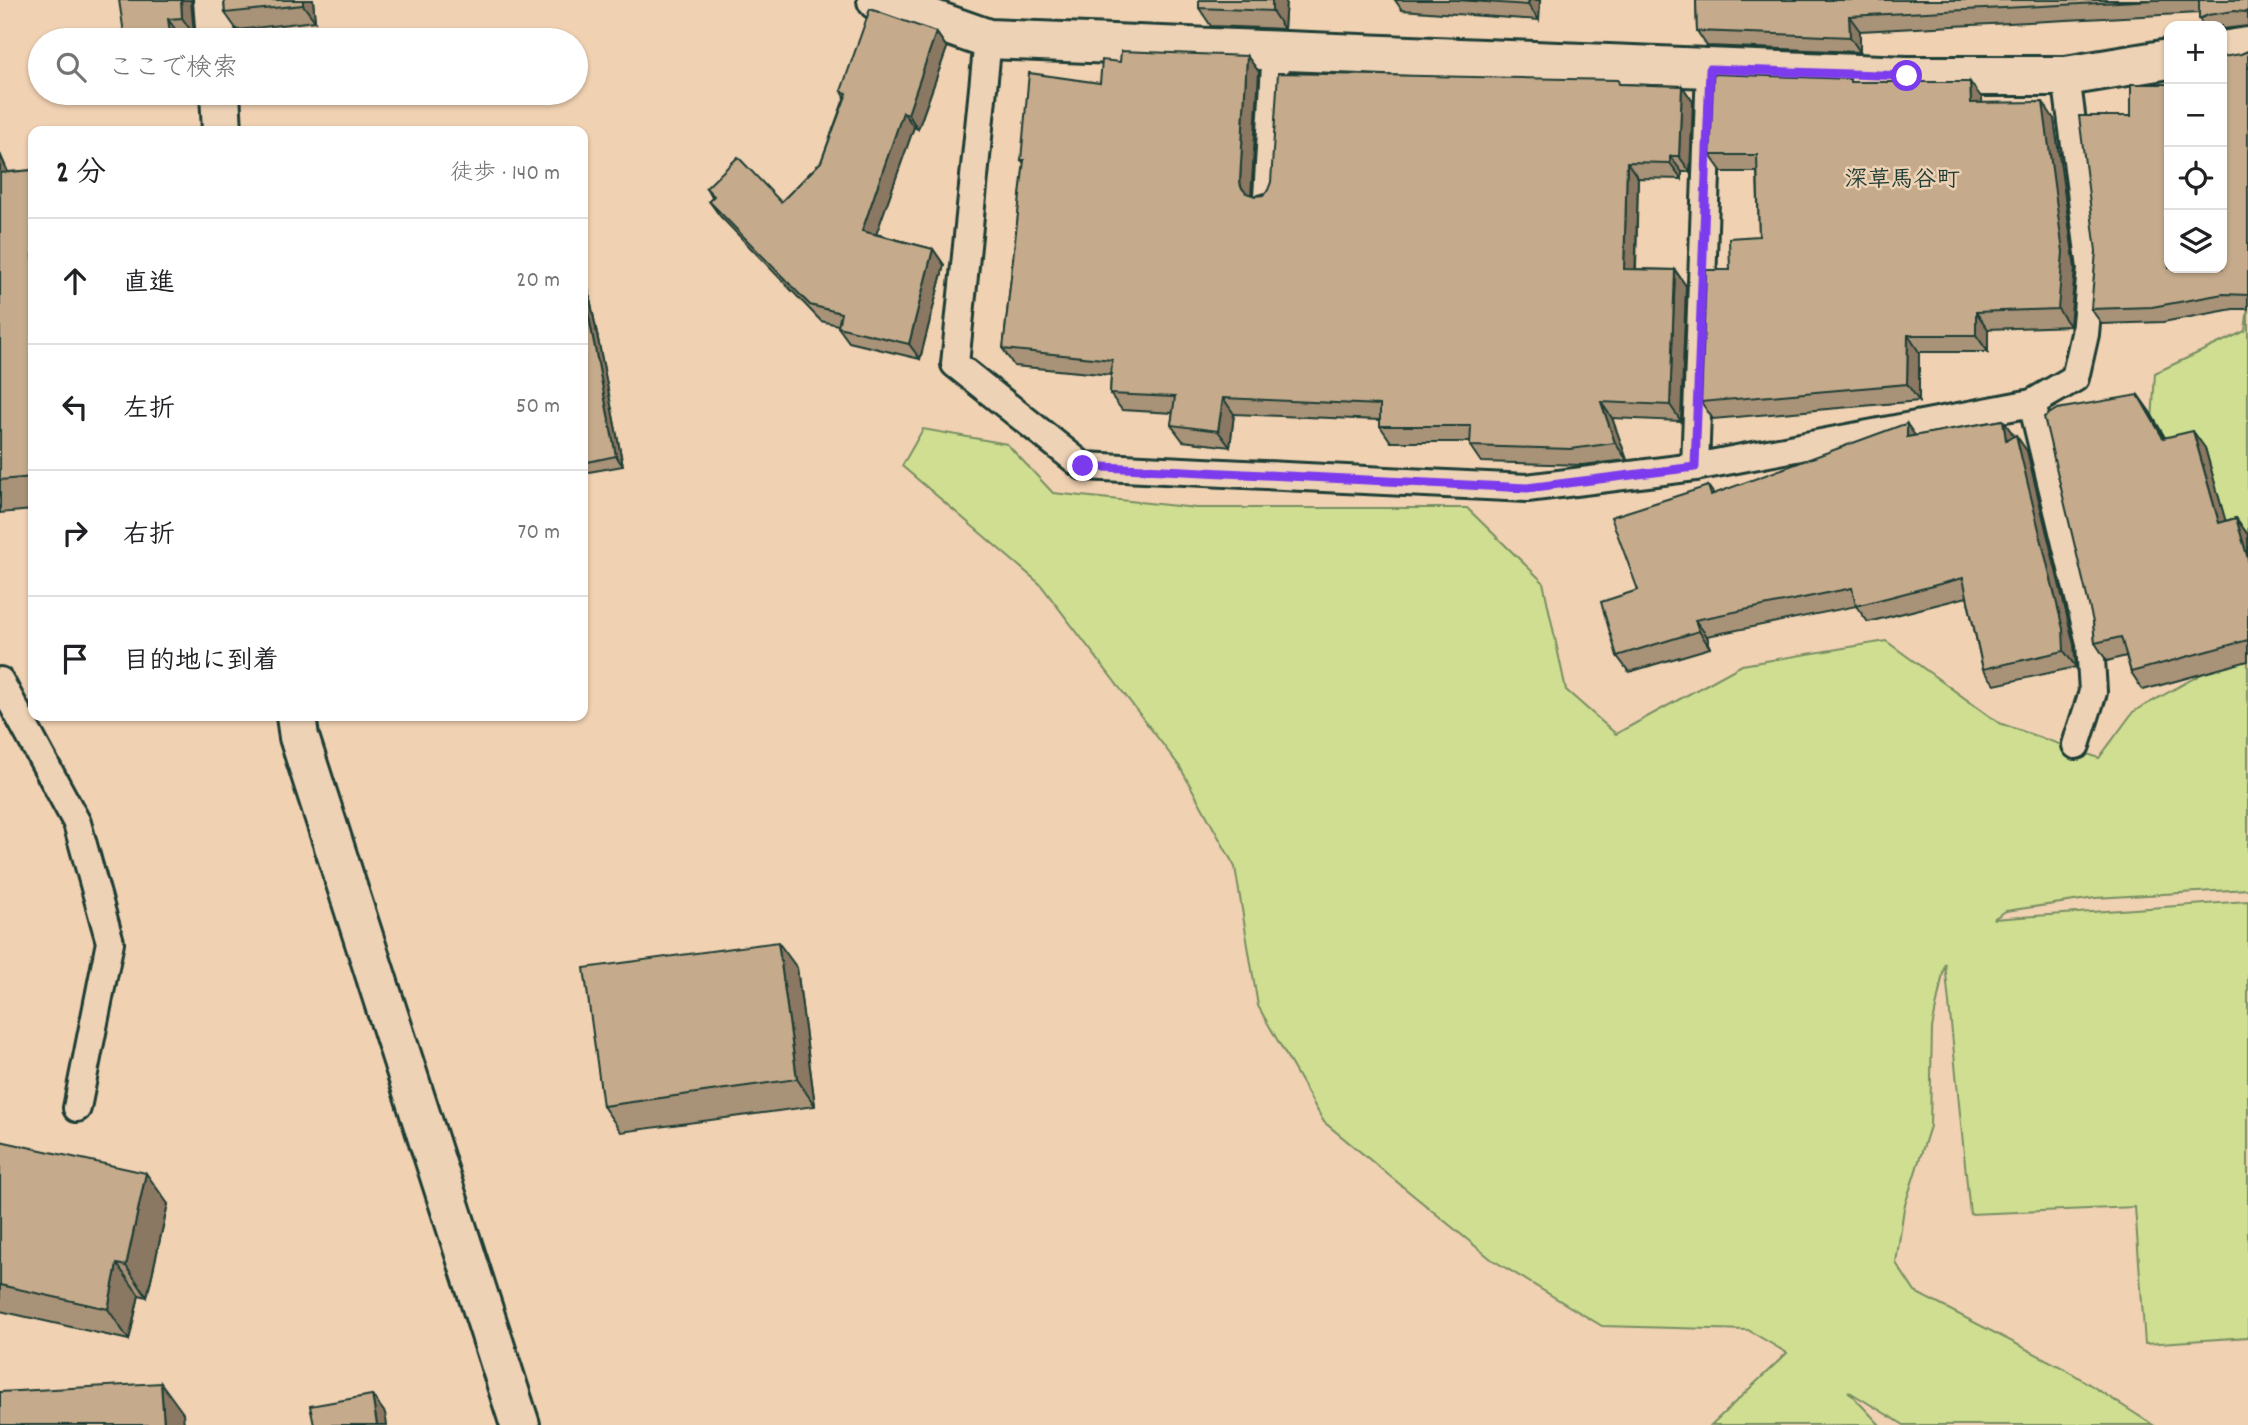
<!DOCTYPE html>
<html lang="ja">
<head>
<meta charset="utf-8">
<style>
	:root { --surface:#fff; --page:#f2f2f2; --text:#202124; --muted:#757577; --line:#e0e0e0 }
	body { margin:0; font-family:Dekko,"Klee One",sans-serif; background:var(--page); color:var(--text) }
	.controls { position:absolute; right:21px; top:21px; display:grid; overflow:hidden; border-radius:14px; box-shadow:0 2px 5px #0004 }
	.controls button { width:63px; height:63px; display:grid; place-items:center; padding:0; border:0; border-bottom:2px solid var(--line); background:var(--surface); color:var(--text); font:35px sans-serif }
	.stop { position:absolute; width:21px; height:21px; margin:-16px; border:5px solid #7c3aed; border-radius:50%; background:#fff }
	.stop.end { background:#7c3aed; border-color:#fff; box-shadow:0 2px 7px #0008 }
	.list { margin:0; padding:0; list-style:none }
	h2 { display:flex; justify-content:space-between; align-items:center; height:91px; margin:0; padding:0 28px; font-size:30px }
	h2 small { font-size:23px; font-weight:400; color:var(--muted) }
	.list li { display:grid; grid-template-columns:46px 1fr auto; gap:21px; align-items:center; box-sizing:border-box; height:126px; padding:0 28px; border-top:2px solid var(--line) }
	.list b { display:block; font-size:26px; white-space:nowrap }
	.list em { font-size:23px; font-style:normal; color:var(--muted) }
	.icon { flex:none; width:38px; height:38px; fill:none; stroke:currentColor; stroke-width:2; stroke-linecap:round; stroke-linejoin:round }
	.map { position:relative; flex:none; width:2248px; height:1425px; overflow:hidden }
	.search { position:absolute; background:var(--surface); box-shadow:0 2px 5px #0004; left:28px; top:28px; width:560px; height:77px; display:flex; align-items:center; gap:18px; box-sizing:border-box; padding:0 24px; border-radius:38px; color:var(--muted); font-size:26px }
	.panel { position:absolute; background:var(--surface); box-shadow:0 2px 5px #0004; left:28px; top:126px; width:560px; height:595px; border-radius:14px }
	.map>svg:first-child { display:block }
	.green { fill:#cfde91; stroke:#778e62; stroke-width:2 }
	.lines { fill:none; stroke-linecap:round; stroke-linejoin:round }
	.service-casing { stroke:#1f3d34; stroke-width:32 }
	.minor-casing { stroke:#1f3d34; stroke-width:44 }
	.service { stroke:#eed2b5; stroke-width:26 }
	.minor { stroke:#eed2b5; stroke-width:38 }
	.wall { fill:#a99378; stroke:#1f3d34; stroke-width:2 }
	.shaded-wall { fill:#8a7862; stroke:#1f3d34; stroke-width:2 }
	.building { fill:#c5ab8c; stroke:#1f3d34; stroke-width:2 }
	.route { stroke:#7c3aed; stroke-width:9 }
	.labels { text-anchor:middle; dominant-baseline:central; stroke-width:5; stroke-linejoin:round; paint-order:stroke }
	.neighbourhood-label { font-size:23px; font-weight:bold; fill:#1f3d34; stroke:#eed2b5 }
</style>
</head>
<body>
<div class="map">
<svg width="2248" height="1425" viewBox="0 0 2248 1425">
	<rect width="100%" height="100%" fill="#f0d1b2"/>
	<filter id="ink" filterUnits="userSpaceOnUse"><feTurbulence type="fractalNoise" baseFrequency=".0143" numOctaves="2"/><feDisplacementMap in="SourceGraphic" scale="14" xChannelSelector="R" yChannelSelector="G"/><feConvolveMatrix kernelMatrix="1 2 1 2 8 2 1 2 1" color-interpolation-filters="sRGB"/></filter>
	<g filter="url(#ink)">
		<!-- green -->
		<polygon class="green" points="2248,307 2248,889 2095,898 2006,911 1993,919 2248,901 2248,1337 2145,1344 2135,1207 1970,1214 1945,963 1932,1028 1930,1126 1904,1208 1896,1263 1915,1292 2067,1370 2153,1425 1904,1425 1848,1391 1880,1425 1711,1425 1787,1353 1748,1330 1602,1326 1491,1259 1324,1122 1258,1006 1235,867 1180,767 1040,584 902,466 923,429 1007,444 1053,493 1196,508 1467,508 1543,582 1566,690 1616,734 1742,665 1886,641 1999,723 2099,758 2133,712 2214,667 2149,471 2155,373 2245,331"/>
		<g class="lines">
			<defs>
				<g id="service">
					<polyline points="988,39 955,364 1083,466 1527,488 1695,467 2032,403 2075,378 2085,334 2091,268 2066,76"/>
					<polyline points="1267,197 1276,49"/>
					<polyline points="2032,403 2090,643 2093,692 2076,745"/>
					<polyline points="1695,467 1710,69"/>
					<polyline points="0,681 77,823 110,942 77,1108"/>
				</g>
				<g id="minor">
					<polyline points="213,0 216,40"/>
					<polyline points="877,0 988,39 1907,76 2066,76 2169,59"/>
					<polyline points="2222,51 2248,47"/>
					<polyline points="220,93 222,131"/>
					<polyline points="296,716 299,737 520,1425"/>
				</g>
			</defs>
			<!-- service casing -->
			<use href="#service" class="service-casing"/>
			<!-- minor casing -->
			<use href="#minor" class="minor-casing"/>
			<!-- service -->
			<use href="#service" class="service"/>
			<!-- minor -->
			<use href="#minor" class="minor"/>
		</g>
		<!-- wall -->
		<g class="wall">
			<polygon points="191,0 194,35 180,36 181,40 125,40"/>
			<polygon points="224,0 313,0 315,21 237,30 225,13"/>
			<polygon points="1199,0 1286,0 1284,29 1211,26 1199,8"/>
			<polygon points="1395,0 1540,0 1539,20 1402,10"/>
			<polygon points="1696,0 2248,0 2248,26 2222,29 2222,26 2204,26 2199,19 2199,13 1860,31 1860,52 1707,46 1697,31"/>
			<polygon points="936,32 947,48 918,129 914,127 876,234 933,249 944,265 920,359 849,342 838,327 838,325 821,321 720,216 709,201 713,198 706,188 781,202 821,162 845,96 841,91"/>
			<polygon points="2248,51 2248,309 2233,309 2163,322 2102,324 2091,309 2169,268 2241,54"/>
			<polygon points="1247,56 1259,72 1251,195 1255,196 1621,84 1682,86 1693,102 1690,172 1682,172 1682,179 1638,178 1636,269 1675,270 1686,286 1681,421 1612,418 1627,460 1582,465 1481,462 1470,446 1470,442 1391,442 1380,426 1380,420 1234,414 1230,447 1183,441 1171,425 1173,413 1122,410 1110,394 1111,375 1014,366 1003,349 1024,163 1021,160 1100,83 1120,62"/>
			<polygon points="1851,82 1982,98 1982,103 2054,119 2075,268 2070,326 1988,329 1988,352 1919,352 1919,401 1713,419 1701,402 1730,270 1759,236 1757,172 1722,172 1710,155"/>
			<polygon points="0,154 8,172 33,170 33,510 0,513"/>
			<polygon points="583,263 623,466 583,473"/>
			<polygon points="2138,395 2150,412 2165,438 2205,448 2225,521 2236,518 2248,535 2248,661 2143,690 2131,672 2126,656 2107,661 2095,643 2093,622"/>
			<polygon points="2003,420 2014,436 2027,451 2074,645 2076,667 1995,685 1983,669 1967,597 1868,622 1856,606 1707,636 1710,648 1629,672 1617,656 1638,590 1708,486 1714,494 1915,436"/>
			<polygon points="797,968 815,1106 621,1132 603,1106"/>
			<polygon points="0,1141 168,1204 147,1297 139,1295 129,1340 0,1311"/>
		</g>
		<!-- shaded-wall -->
		<g class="shaded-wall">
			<polygon points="181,0 191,0 194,35 182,18"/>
			<polygon points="303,0 313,0 315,21 303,5"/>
			<polygon points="1272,0 1286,0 1284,29 1272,11"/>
			<polygon points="1529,0 1540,0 1539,20 1528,5"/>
			<polygon points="1849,16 1860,31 1860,52 1850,37"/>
			<polygon points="168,19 180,36 181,40 171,40"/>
			<polygon points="936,32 947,48 918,129 908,114"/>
			<polygon points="1247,56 1259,72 1251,197 1253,203 1241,187 1240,181"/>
			<polygon points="1970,82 1982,98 1983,120 1971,103"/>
			<polygon points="1682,86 1693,102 1690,172 1679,156"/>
			<polygon points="2043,102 2054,119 2075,268 2070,326 2058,309"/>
			<polygon points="903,112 914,127 872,246 862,231"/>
			<polygon points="0,154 21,204 0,174"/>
			<polygon points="1670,156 1682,172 1682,179 1670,163"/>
			<polygon points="1627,162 1638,178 1635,285 1624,269"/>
			<polygon points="933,249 944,265 920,359 909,344"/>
			<polygon points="583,263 623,466 616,456 583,287"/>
			<polygon points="1675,270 1686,286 1681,421 1670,405"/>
			<polygon points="1976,312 1988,329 1988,352 1976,335"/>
			<polygon points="1908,335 1919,352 1919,401 1907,384"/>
			<polygon points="2138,395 2150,412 2176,456 2163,438"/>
			<polygon points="1223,398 1234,414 1230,447 1218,431"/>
			<polygon points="1601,402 1612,418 1627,460 1615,443"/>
			<polygon points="2003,420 2014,436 2006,440"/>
			<polygon points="1907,424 1919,441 1907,437"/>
			<polygon points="2193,431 2205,448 2231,540 2219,523"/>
			<polygon points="2016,435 2027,451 2074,645 2076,667 2064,651"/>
			<polygon points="2236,518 2248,535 2248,559"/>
			<polygon points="1695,620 1707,636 1710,648 1699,631"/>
			<polygon points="778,942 797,968 815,1106 797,1079"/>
			<polygon points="146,1173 168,1204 147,1297 126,1266"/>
			<polygon points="117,1264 139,1295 129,1340 108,1309"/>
			<polygon points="161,1383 183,1413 184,1425 164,1425"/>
			<polygon points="372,1395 385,1413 387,1425 377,1425"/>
		</g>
		<!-- building -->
		<g class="building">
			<polygon points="119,0 181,0 182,18 168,19 171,40 125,40"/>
			<polygon points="224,0 303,0 303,5 225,13"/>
			<polygon points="1199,0 1272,0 1272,11 1199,8"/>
			<polygon points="1457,0 1529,0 1528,5"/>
			<polygon points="1696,0 2156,0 1849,16 1850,37 1697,31"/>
			<polygon points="2199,0 2248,0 2248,13 2246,12 2234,11 2208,15 2199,19"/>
			<polygon points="870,9 936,32 908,114 903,112 862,231 933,249 909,344 838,327 841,313 810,305 709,201 714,196 706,188 738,157 781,202 821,162 847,93 841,91"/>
			<polygon points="1121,51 1247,56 1240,181 1241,187 1246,193 1255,196 1263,195 1268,190 1271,182 1278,73 1618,80 1619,84 1682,86 1679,156 1670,156 1670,163 1627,162 1624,269 1675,270 1670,405 1601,402 1615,443 1571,449 1470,446 1471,426 1380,426 1380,405 1223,398 1218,431 1171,425 1175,397 1110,394 1112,360 1003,349 1024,160 1021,160 1029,73 1100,83 1102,60 1120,62"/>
			<polygon points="2248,51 2248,295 2223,294 2152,307 2091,309 2096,251 2079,116 2131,116 2131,84 2169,84 2169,268 2222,268 2222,57 2241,54"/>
			<polygon points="1713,74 1850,79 1850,82 1970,82 1971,103 2043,102 2063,252 2058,309 1976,312 1976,335 1908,335 1907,384 1701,402 1706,270 1730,270 1729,238 1759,236 1757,155 1710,155"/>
			<polygon points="33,170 33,477 0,480 0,173"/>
			<polygon points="583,287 616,456 583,463"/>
			<polygon points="2138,395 2163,438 2193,431 2219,523 2236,518 2248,559 2248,640 2131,672 2121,637 2095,643 2093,622 2044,417 2057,409"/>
			<polygon points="2003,420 2006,440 2016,435 2063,629 2064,651 1983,669 1963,578 1856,606 1852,588 1695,620 1699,631 1617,656 1601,602 1638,590 1611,517 1708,486 1711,495 1902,425 1907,424 1907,437"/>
			<polygon points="778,942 797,1079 603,1106 584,968"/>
			<polygon points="0,1141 146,1173 126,1266 117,1264 108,1309 0,1285"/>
			<polygon points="161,1383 164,1425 0,1425 0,1392"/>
			<polygon points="372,1395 377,1425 314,1425 310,1406"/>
		</g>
	</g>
	<g class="lines" filter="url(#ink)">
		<!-- route -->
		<polyline class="route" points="1083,466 1527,488 1695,467 1710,69 1907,76"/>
	</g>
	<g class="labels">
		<!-- neighbourhood labels -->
		<g class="neighbourhood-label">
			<text x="1902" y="181">深草馬谷町</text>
		</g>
	</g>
</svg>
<div class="controls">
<button>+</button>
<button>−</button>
<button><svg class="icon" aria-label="locate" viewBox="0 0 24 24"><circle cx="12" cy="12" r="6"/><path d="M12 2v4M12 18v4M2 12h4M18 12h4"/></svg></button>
<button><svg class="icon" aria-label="layers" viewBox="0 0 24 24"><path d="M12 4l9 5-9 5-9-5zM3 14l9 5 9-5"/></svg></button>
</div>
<div class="stop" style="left:1907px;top:76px"></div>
<div class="stop end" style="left:1083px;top:466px"></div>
<div class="search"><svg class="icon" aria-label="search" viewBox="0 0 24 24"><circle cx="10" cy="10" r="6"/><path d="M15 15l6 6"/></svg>ここで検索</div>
<section class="panel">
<h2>2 分<small>徒歩 · 140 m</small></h2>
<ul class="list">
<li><svg class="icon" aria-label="ahead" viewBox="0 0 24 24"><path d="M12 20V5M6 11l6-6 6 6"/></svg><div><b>直進</b></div><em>20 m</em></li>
<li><svg class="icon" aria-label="left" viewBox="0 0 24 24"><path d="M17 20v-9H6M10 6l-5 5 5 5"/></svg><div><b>左折</b></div><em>50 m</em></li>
<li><svg class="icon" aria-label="right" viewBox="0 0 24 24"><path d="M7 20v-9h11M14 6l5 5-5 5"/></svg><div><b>右折</b></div><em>70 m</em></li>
<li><svg class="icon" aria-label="arrive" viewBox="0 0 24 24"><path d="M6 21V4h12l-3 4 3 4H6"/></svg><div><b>目的地に到着</b></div></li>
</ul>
</section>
</div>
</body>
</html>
